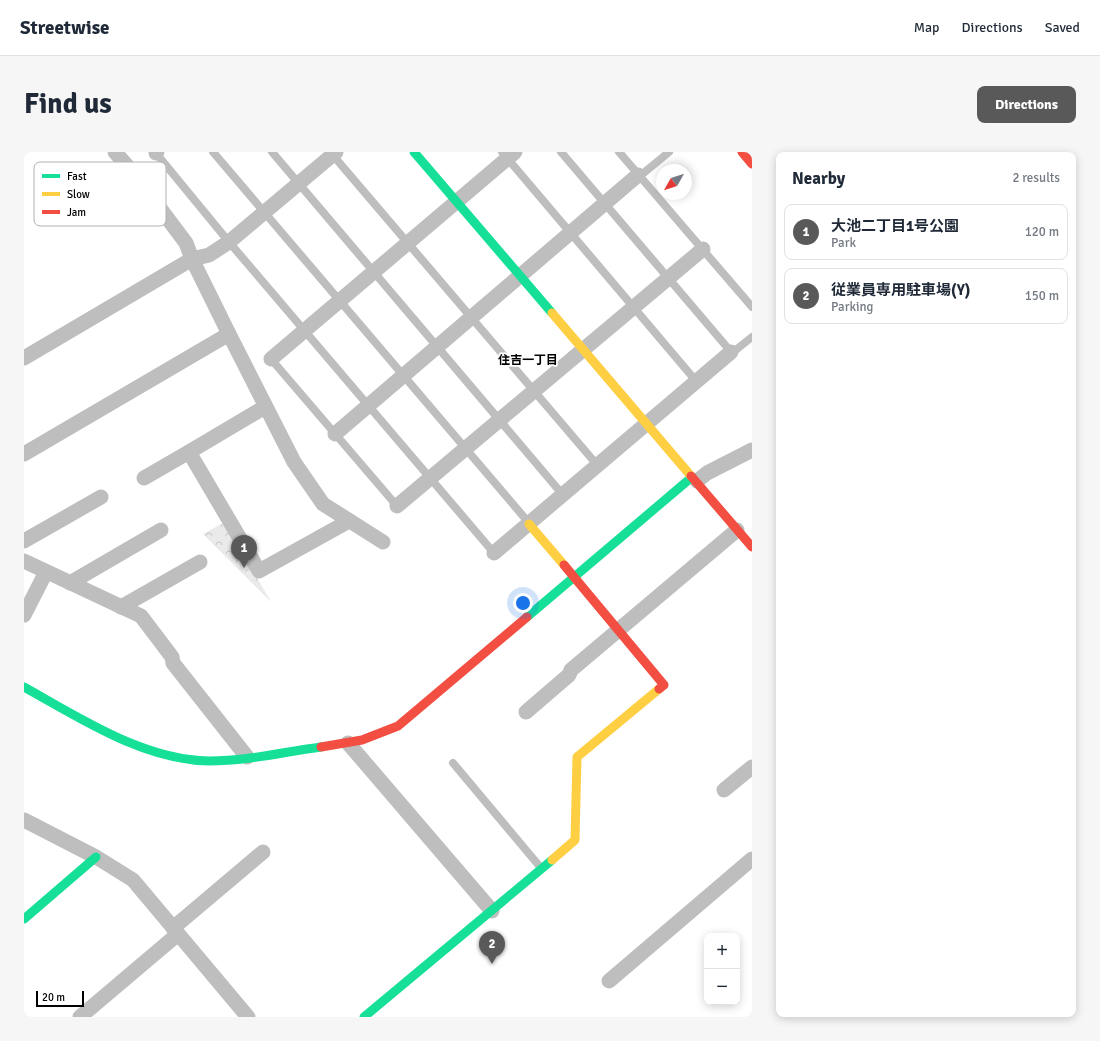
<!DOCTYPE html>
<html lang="en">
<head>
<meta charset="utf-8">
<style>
	:root { --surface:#fff; --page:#f6f6f7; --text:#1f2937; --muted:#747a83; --line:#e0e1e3; --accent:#595959 }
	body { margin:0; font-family:Signika,"Noto Sans JP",sans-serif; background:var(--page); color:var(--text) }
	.controls { position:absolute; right:12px; bottom:12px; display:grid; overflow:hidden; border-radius:8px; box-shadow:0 2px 10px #0003 }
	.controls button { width:36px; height:36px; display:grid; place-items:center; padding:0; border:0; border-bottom:1px solid var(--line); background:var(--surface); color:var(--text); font:20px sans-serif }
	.compass { position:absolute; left:632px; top:12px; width:36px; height:36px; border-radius:50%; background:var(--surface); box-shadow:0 2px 10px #0003; rotate:231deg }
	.scale { position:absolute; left:12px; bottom:10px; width:48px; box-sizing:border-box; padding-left:4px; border:2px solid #000; border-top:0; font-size:11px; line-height:14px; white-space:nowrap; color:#000; -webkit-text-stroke:3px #fff; paint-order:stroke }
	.you { position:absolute; left:499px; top:451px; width:14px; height:14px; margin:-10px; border:3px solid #fff; border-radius:50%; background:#1a73e8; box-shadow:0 0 0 6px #1a73e833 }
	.badge { display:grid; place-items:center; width:26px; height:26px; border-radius:50%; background:var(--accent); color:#fff; font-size:13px; font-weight:700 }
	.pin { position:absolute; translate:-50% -33px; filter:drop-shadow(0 1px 2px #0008) }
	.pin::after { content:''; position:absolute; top:21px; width:14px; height:12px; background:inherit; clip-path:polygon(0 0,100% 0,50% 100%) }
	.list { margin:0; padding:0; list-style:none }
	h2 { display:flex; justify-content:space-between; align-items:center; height:52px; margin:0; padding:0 16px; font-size:17px }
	h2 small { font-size:13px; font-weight:400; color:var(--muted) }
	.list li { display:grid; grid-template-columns:26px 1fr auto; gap:12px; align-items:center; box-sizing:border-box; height:56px; margin:0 8px 8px; padding:0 8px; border:1px solid var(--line); border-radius:8px }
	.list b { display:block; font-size:15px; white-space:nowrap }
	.list p { margin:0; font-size:13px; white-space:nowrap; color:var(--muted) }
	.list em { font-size:13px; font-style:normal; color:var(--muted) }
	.map { position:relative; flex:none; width:728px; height:865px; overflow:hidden; border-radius:8px }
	header { display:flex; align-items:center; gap:24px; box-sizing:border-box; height:56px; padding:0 20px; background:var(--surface); border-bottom:1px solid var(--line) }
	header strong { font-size:19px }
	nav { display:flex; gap:22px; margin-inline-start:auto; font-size:14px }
	.intro { display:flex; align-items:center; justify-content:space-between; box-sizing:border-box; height:96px; padding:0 24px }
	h1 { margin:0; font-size:28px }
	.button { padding:10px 18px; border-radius:8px; background:var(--accent); color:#fff; font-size:14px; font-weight:700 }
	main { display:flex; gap:24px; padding:0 24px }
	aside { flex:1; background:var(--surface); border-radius:8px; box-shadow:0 2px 10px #0003 }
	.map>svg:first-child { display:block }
	.park { fill:url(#park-crowns) }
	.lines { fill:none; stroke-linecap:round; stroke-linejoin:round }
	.lane { stroke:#bebebe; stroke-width:8 }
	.street { stroke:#bebebe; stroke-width:15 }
	.fast { stroke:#16e098; stroke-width:9 }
	.slow { stroke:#ffcf43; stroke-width:9 }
	.jam { stroke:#f24e42; stroke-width:9 }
	.labels { text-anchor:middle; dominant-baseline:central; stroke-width:3.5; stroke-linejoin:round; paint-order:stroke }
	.neighbourhood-label { font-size:12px; font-weight:bold; fill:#000; stroke:#fff }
	.key { fill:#fff; stroke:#b2b2b2; stroke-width:1 }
	.key-label { font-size:11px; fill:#000 }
</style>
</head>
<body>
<header>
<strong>Streetwise</strong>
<nav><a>Map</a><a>Directions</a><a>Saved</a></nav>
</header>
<div class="intro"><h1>Find us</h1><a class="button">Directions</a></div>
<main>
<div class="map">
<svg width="728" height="865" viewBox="0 0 728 865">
	<defs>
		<pattern id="park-crowns" width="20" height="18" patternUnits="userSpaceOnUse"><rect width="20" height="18" fill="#eaeaea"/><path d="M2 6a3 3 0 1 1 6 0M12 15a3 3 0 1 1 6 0" fill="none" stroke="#c7c7c7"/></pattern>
	</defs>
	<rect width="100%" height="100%" fill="#fff"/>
	<!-- park -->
	<polygon class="park" points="201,370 247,450 179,382"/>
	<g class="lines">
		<!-- lane -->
		<g class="lane">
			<polyline points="131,0 205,90 470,401"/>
			<polyline points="189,0 505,371"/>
			<polyline points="248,0 539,343"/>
			<polyline points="478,0 672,229"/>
			<polyline points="537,0 708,201 728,185"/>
			<polyline points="595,0 728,155"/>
			<polyline points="307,1 574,314"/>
			<polyline points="616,24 645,0"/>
			<polyline points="247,207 373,354"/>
			<polyline points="429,611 517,716"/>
		</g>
		<!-- street -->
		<g class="street">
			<polyline points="91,0 111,23 162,91 168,107 205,182 270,310 299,352 359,390"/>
			<polyline points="132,1 133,0"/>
			<polyline points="0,206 168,107 185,103 205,90 312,0"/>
			<polyline points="247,207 491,0"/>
			<polyline points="241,255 165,300 235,419 325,369"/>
			<polyline points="311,282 614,23"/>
			<polyline points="0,302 205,182"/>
			<polyline points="120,326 165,300"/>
			<polyline points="673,329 683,321 728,298"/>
			<polyline points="373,354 679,97"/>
			<polyline points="0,389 77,345"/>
			<polyline points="470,401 707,200"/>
			<polyline points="0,409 117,464 148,505 149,511 223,605"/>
			<polyline points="46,431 137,378"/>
			<polyline points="97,455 176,410"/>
			<polyline points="0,463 22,420"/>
			<polyline points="502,560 545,523 547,518 713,378"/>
			<polyline points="324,591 468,759"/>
			<polyline points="700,638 728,615"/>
			<polyline points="0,668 72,705 109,728 224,865"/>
			<polyline points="149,776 239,700"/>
			<polyline points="585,829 728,707"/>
			<polyline points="56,865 154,782"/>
		</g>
		<!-- fast -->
		<g class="fast">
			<polyline points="390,0 528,161"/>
			<polyline points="503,465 668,325"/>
			<path d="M0 535C56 566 119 608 185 609 223 609 260 600 297 595"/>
			<polyline points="0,767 72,705"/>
			<polyline points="340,865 528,708"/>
		</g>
		<!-- slow -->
		<g class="slow">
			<polyline points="528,161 667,324"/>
			<polyline points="505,372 540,413"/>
			<polyline points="528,708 551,688 553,605 635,537"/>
		</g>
		<!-- jam -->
		<g class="jam">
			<polyline points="718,0 728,12"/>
			<polyline points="667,324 728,395"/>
			<polyline points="540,413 640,533 635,537"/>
			<polyline points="297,595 338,588 374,574 503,465"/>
		</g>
	</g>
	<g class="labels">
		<!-- neighbourhood labels -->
		<g class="neighbourhood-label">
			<text x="504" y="208">住吉一丁目</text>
		</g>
	</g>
	<!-- legend -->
	<rect x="10" y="10" width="132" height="64" rx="6" class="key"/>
	<rect x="18" y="22" width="18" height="4" fill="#16e098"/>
	<rect x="18" y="40" width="18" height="4" fill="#ffcf43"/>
	<rect x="18" y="58" width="18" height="4" fill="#f24e42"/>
	<g class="key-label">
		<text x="43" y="28">Fast</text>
		<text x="43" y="46">Slow</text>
		<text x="43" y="64">Jam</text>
	</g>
</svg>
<div class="controls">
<button>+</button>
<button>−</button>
</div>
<svg class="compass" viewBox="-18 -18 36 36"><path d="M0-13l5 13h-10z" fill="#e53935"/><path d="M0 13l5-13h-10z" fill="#747a83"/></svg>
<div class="scale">20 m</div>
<div class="you"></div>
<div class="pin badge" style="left:220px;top:416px">1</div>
<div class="pin badge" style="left:468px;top:812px">2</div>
</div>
<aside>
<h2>Nearby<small>2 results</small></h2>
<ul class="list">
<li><span class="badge">1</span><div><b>大池二丁目1号公園</b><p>Park</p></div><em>120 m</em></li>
<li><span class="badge">2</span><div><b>従業員専用駐車場(Y)</b><p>Parking</p></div><em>150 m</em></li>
</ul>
</aside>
</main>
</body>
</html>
